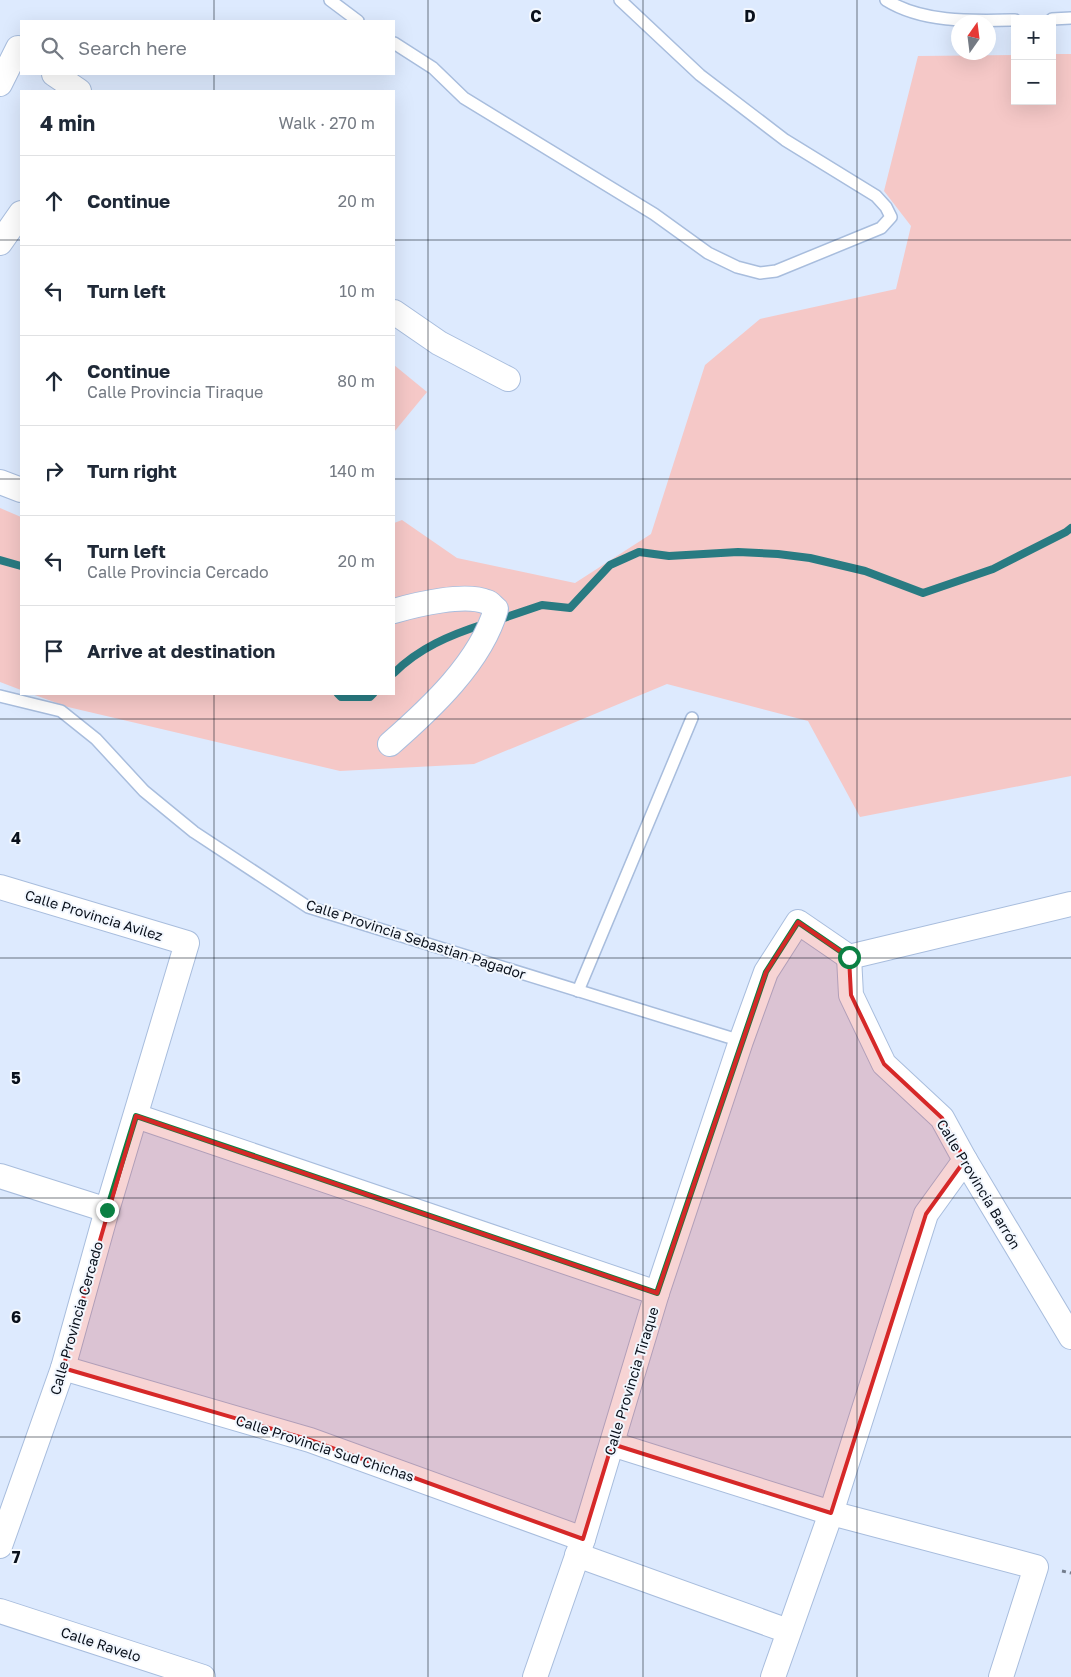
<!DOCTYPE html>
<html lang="en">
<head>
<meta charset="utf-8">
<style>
	:root { --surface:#fff; --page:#f2f2f3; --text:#1f2937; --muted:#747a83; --line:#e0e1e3 }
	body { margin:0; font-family:"Golos Text",sans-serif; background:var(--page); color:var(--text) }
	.controls { position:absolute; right:15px; top:15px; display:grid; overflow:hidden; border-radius:0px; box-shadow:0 5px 20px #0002 }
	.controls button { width:45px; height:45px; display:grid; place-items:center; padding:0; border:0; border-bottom:1px solid var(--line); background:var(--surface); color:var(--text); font:25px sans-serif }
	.compass { position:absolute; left:951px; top:15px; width:45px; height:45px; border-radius:50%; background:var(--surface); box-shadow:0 5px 20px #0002; rotate:14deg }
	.stop { position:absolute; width:15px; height:15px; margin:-11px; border:4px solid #0b8043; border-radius:50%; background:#fff }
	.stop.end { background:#0b8043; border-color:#fff; box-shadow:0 1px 5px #0008 }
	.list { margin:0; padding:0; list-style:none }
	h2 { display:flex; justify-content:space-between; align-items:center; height:65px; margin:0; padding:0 20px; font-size:21px }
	h2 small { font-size:16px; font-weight:400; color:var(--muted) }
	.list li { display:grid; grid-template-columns:32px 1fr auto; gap:15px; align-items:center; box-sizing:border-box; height:90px; padding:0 20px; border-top:1px solid var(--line) }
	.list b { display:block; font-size:19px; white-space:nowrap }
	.list p { margin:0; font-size:16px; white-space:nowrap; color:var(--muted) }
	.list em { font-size:16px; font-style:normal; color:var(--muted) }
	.icon { flex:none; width:28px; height:28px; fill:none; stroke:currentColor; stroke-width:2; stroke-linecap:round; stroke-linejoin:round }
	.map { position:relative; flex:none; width:1071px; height:1677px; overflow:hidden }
	.search { position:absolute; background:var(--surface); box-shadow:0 5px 20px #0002; left:20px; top:20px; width:375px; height:55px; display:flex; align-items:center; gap:12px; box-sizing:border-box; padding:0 18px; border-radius:0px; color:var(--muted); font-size:19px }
	.panel { position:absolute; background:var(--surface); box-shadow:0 5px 20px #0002; left:20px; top:90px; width:375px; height:605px; border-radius:0px }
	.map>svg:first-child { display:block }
	.green { fill:#f5c8c7 }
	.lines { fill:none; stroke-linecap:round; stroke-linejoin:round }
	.stream { stroke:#297b82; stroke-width:8 }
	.lane-casing { stroke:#a8bddd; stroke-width:14 }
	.street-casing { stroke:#a8bddd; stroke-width:26 }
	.path { stroke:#737d8d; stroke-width:3; stroke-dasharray:4 4; stroke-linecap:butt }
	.lane { stroke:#fff; stroke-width:11 }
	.street { stroke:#fff; stroke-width:24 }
	.route { stroke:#0b8043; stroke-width:6 }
	.marked { fill:#d62828; fill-opacity:0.2; stroke:#d62828; stroke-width:4; stroke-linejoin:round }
	.grid { fill:none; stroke:#09101b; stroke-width:1; stroke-opacity:0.55 }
	.labels { text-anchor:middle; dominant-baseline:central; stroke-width:4; stroke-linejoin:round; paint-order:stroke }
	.street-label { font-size:14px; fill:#09101b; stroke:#f2f7fe }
	.grid-label { font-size:16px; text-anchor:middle; font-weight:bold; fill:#09101b; stroke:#f2f7fe; stroke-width:4; stroke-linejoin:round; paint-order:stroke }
</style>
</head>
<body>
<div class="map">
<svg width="1071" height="1677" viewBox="0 0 1071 1677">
	<rect width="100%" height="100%" fill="#ddeafe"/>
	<!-- green -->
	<g class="green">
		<polygon points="1052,54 1071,54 1071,776 860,817 808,721 667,684 474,764 340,771 68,707 32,694 394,694 394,523 402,520 457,558 575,583 651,534 705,365 760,319 896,289 911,226 884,191 918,56 1015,55 1015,101 1052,101"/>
		<polygon points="394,365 427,392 394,432"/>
		<polygon points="0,508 21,517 21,690 0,682"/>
	</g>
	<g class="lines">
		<!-- stream -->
		<g class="stream">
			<polyline points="0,560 21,566"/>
			<polyline points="498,620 542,605 570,608 610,565 639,552 669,556 738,552 778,554 810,558 865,571 923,593 993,569 1066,532 1071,528"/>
			<path d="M394 673C419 648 450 635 484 624"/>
			<polyline points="338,694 341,697 370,697 373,694"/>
		</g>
		<defs>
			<g id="lane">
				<polyline points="330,0 358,21"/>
				<path d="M886 0C923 23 972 21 1015 20"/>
				<polyline points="1052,19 1071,18"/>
				<polyline points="394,43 433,68 464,98 654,214 708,253 737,267 760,273 776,271 881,228 891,217 886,207 876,196 785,140 700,75 620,0"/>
				<polyline points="0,696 61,711 96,739 144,791 194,832 308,907 741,1041"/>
				<polyline points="578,991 692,718"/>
			</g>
			<g id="street">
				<polyline points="54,74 79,91"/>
				<polyline points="0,84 18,48"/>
				<polyline points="0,243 21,213"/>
				<polyline points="394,312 439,343 508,379"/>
				<polyline points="0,482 21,490"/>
				<path d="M390 744C430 709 481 662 496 609 493 607 491 603 487 602 465 593 418 604 394 611"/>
				<polyline points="0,887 187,943 107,1210 63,1368 0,1546"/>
				<polyline points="849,957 851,995 884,1064 942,1118 965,1160 1071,1337"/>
				<polyline points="136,1116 657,1293"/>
				<polyline points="0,1176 107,1210"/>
				<polyline points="63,1368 310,1440 583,1539"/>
				<polyline points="612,1444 831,1513 1036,1567 1001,1677"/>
				<polyline points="577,1555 788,1631"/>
				<polyline points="0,1611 203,1677"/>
				<polyline points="535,1677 583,1539 657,1293 741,1041 766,972 798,922 849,957 1071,904"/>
				<polyline points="773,1677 831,1513 926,1214 965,1160"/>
			</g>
		</defs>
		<!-- lane casing -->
		<use href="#lane" class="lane-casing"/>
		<!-- street casing -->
		<use href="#street" class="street-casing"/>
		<!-- path -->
		<polyline class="path" points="1062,1571 1071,1573"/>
		<!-- lane -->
		<use href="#lane" class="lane"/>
		<!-- street -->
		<use href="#street" class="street"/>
	</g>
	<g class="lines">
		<!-- route -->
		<polyline class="route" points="107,1210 136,1116 657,1293 766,972 798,922 849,957"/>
	</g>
	<!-- marked area -->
	<path class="marked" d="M798 922 849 957 851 995 884 1064 942 1118 965 1160 926 1214 831 1513 612 1444 583 1539 310 1440 63 1368 136 1116 657 1293 766 972Z"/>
	<!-- grid -->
	<path class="grid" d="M214 0V21M428 0V1677M643 0V1677M857 0V1677M214 74V91M0 240H21M394 240H1071M0 479H21M394 479H1071M214 694V1677M0 719H1071M0 958H1071M0 1198H1071M0 1437H1071"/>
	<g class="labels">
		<!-- street labels -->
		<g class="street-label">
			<text transform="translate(94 915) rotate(17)">Calle Provincia Avilez</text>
			<text transform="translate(416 939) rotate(18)">Calle Provincia Sebastian Pagador</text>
			<text transform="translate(979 1184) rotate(59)">Calle Provincia Barrón</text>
			<text transform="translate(76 1318) rotate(-74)">Calle Provincia Cercado</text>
			<text transform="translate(631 1381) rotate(-73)">Calle Provincia Tiraque</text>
			<text transform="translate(325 1448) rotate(18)">Calle Provincia Sud Chichas</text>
			<text transform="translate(101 1644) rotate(18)">Calle Ravelo</text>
		</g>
	</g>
	<g class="grid-label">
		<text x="536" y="22">C</text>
		<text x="750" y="22">D</text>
		<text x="16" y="844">4</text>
		<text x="16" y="1084">5</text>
		<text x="16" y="1323">6</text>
		<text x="16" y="1563">7</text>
	</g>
</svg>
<div class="controls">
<button>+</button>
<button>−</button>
</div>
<svg class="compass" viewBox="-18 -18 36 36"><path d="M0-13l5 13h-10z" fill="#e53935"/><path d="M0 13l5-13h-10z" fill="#747a83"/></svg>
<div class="stop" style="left:849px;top:957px"></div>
<div class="stop end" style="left:107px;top:1210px"></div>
<div class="search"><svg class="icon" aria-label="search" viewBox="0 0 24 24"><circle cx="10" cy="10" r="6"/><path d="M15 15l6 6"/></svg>Search here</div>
<section class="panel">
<h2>4 min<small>Walk · 270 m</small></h2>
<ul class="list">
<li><svg class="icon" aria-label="ahead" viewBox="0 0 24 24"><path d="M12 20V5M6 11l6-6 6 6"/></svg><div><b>Continue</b></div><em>20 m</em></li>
<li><svg class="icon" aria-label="left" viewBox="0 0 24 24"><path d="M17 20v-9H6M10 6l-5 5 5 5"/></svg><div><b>Turn left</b></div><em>10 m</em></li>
<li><svg class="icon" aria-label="ahead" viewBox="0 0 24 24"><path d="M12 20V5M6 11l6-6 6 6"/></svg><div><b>Continue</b><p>Calle Provincia Tiraque</p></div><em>80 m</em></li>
<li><svg class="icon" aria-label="right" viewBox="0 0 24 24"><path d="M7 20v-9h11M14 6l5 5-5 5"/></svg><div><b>Turn right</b></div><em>140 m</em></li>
<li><svg class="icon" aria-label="left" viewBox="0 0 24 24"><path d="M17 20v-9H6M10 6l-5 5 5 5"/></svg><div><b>Turn left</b><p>Calle Provincia Cercado</p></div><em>20 m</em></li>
<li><svg class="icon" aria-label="arrive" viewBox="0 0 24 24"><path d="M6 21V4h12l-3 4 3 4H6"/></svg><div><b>Arrive at destination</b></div></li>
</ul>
</section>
</div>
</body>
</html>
